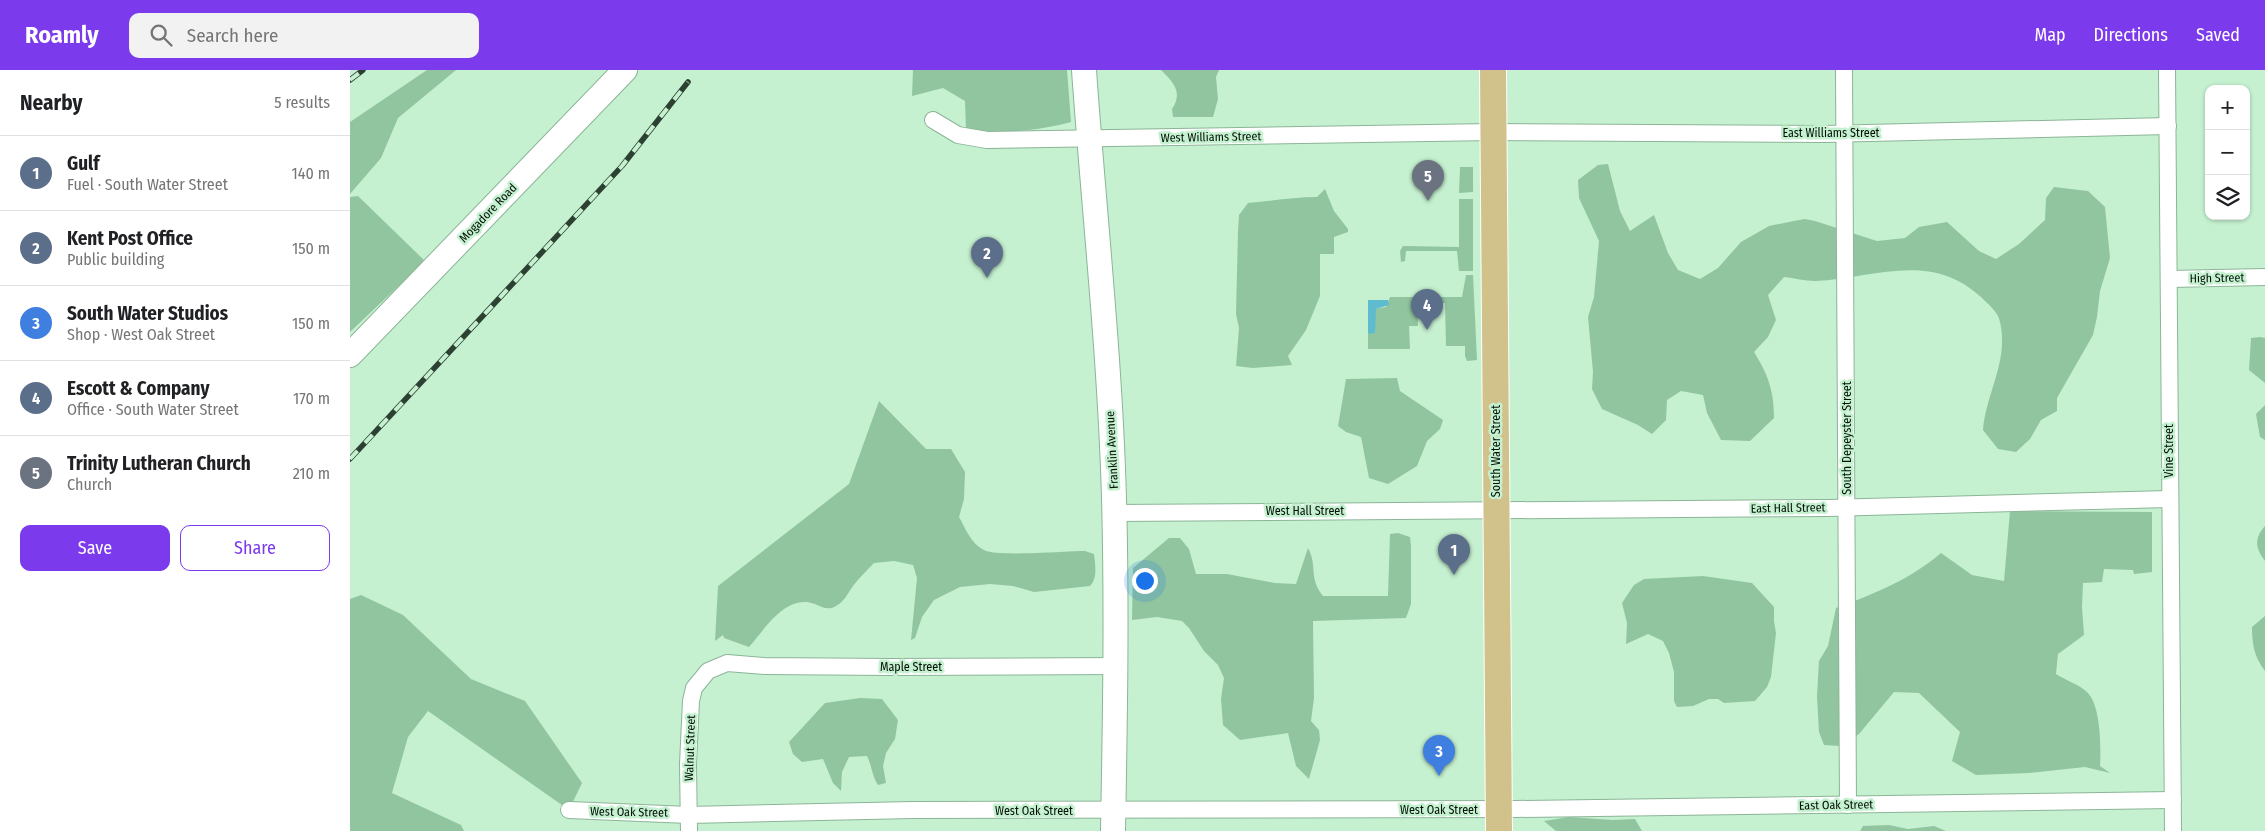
<!DOCTYPE html>
<html lang="en">
<head>
<meta charset="utf-8">
<style>
	:root { --surface:#fff; --page:#f2f2f2; --text:#202124; --muted:#757577; --line:#e0e0e0; --accent:#7c3aed }
	body { margin:0; font-family:"Fira Sans Condensed",sans-serif; background:var(--page); color:var(--text) }
	.controls { position:absolute; right:15px; top:15px; display:grid; overflow:hidden; border-radius:10px; box-shadow:0 1px 4px #0004 }
	.controls button { width:45px; height:45px; display:grid; place-items:center; padding:0; border:0; border-bottom:1px solid var(--line); background:var(--surface); color:var(--text); font:25px sans-serif }
	.you { position:absolute; left:794px; top:510px; width:18px; height:18px; margin:-12px; border:4px solid #fff; border-radius:50%; background:#1a73e8; box-shadow:0 0 0 8px #1a73e833 }
	.badge { display:grid; place-items:center; width:32px; height:32px; border-radius:50%; background:var(--accent); color:#fff; font-size:16px; font-weight:700 }
	.pin { position:absolute; translate:-50% -41px; filter:drop-shadow(0 1px 2px #0008) }
	.pin::after { content:''; position:absolute; top:26px; width:18px; height:15px; background:inherit; clip-path:polygon(0 0,100% 0,50% 100%) }
	.list { margin:0; padding:0; list-style:none }
	h2 { display:flex; justify-content:space-between; align-items:center; height:65px; margin:0; padding:0 20px; font-size:21px }
	h2 small { font-size:16px; font-weight:400; color:var(--muted) }
	.list li { display:grid; grid-template-columns:32px 1fr auto; gap:15px; align-items:center; box-sizing:border-box; height:75px; padding:0 20px; border-top:1px solid var(--line) }
	.list b { display:block; font-size:19px; white-space:nowrap }
	.list p { margin:0; font-size:16px; white-space:nowrap; color:var(--muted) }
	.list em { font-size:16px; font-style:normal; color:var(--muted) }
	.actions { display:flex; gap:10px; padding:15px 20px }
	.actions a { flex:1; padding:11px 0; border:1px solid var(--accent); border-radius:10px; text-align:center; font-size:18px; color:var(--accent) }
	.actions .main { background:var(--accent); color:#fff }
	.icon { flex:none; width:28px; height:28px; fill:none; stroke:currentColor; stroke-width:2; stroke-linecap:round; stroke-linejoin:round }
	.map { position:relative; flex:none; width:1915px; height:761px; overflow:hidden }
	header { display:flex; align-items:center; gap:30px; box-sizing:border-box; height:70px; padding:0 25px; background:var(--accent); color:#fff }
	header strong { font-size:24px }
	nav { display:flex; gap:28px; margin-inline-start:auto; font-size:18px }
	.search { width:350px; height:45px; background:var(--page); display:flex; align-items:center; gap:12px; box-sizing:border-box; padding:0 18px; border-radius:10px; color:var(--muted); font-size:19px }
	main { display:flex }
	aside { flex:1; background:var(--surface) }
	.map>svg:first-child { display:block }
	.green { fill:#91c59f }
	.water { fill:#5fbccf }
	.lines { fill:none; stroke-linecap:round; stroke-linejoin:round }
	.street-casing { stroke:#8cb597; stroke-width:18 }
	.secondary-casing { stroke:#8cb597; stroke-width:26 }
	.primary-casing { stroke:#fff; stroke-width:28 }
	.street { stroke:#fff; stroke-width:16 }
	.secondary { stroke:#fff; stroke-width:24 }
	.primary { stroke:#d1c18b; stroke-width:26 }
	.rail-casing { stroke:#2d4132; stroke-width:5.5 }
	.rail { stroke:#c5f1d0; stroke-width:4; stroke-dasharray:11; stroke-linecap:butt }
	.labels { text-anchor:middle; dominant-baseline:central; stroke-width:5; stroke-linejoin:round; paint-order:stroke }
	.street-label { font-size:12px; fill:#020f05; stroke:#c5f1d0 }
</style>
</head>
<body>
<header>
<strong>Roamly</strong>
<div class="search"><svg class="icon" aria-label="search" viewBox="0 0 24 24"><circle cx="10" cy="10" r="6"/><path d="M15 15l6 6"/></svg>Search here</div>
<nav><a>Map</a><a>Directions</a><a>Saved</a></nav>
</header>
<main>
<aside>
<h2>Nearby<small>5 results</small></h2>
<ul class="list">
<li><span class="badge" style="background:#5c6f8a">1</span><div><b>Gulf</b><p>Fuel · South Water Street</p></div><em>140 m</em></li>
<li><span class="badge" style="background:#5c6f8a">2</span><div><b>Kent Post Office</b><p>Public building</p></div><em>150 m</em></li>
<li><span class="badge" style="background:#3f7fe0">3</span><div><b>South Water Studios</b><p>Shop · West Oak Street</p></div><em>150 m</em></li>
<li><span class="badge" style="background:#5c6f8a">4</span><div><b>Escott &amp; Company</b><p>Office · South Water Street</p></div><em>170 m</em></li>
<li><span class="badge" style="background:#6b7280">5</span><div><b>Trinity Lutheran Church</b><p>Church</p></div><em>210 m</em></li>
</ul>
<div class="actions"><a class="main">Save</a><a>Share</a></div>
</aside>
<div class="map">
<svg width="1915" height="761" viewBox="0 0 1915 761">
	<rect width="100%" height="100%" fill="#c5f1d0"/>
	<!-- green -->
	<g class="green">
		<polygon points="77,0 106,0 48,48 31,88 0,124 0,52"/>
		<path d="M563 0H717L721 52C689 61 649 64 616 60L615 31 593 18 562 26Z"/>
		<path d="M811 0H869L866 7 868 29 863 47H823L822 39C834 22 822 11 811 0Z"/>
		<path d="M1258 94 1270 141 1280 161 1304 145 1318 183 1328 200 1350 209 1368 198 1391 172 1419 156 1444 151 1455 149 1465 151 1527 171 1555 168 1569 157 1597 152 1629 181 1646 189 1669 174 1695 150 1696 128 1704 117 1738 121 1755 137 1760 188 1750 221 1747 247 1743 265 1707 328V341L1691 350 1680 369 1666 382 1648 379 1633 360C1636 323 1659 291 1650 252 1649 243 1638 234 1632 228 1581 180 1525 208 1465 211 1455 211 1444 208 1434 207L1418 225 1426 250 1418 267 1404 282C1418 305 1424 320 1424 348L1400 371 1371 370 1357 343 1353 325 1331 321 1317 330 1316 350 1302 364 1288 355 1252 339 1242 319 1243 302 1238 247 1244 227 1249 171 1229 128 1228 110 1248 95Z"/>
		<polygon points="1110,97 1123,97 1123,122 1109,123"/>
		<path d="M975 119 984 141 998 159V162L984 167V184H970V226L956 260 938 286 942 295 903 298 886 296 889 258 886 244 888 161 889 145 898 133C922 131 944 127 967 127Z"/>
		<polygon points="8,126 75,191 0,262 0,127"/>
		<polygon points="1109,129 1123,129 1123,201 1109,201 1107,181 1056,181 1055,191 1051,192 1050,181 1053,176 1109,177"/>
		<polygon points="1116,205 1123,205 1127,290 1117,291 1115,286 1115,276 1096,276 1095,233 1067,234 1068,256 1059,256 1060,279 1018,279 1018,263 1025,263 1025,239 1036,237 1040,227 1112,227"/>
		<polygon points="1910,267 1915,268 1915,313 1899,300 1901,268"/>
		<polygon points="1047,308 1050,321 1093,350 1090,359 1077,371 1067,396 1038,414 1019,408 1011,367 996,362 988,356 996,309"/>
		<path d="M529 331 576 379H601L615 402 614 429 609 447C616 459 621 474 634 480 646 487 716 481 735 481L744 484C745 494 748 508 740 516L684 522 663 516 640 514 610 517 584 530 572 547 565 568 561 570 567 508 563 495 544 491 524 493C517 500 509 508 503 516 498 523 494 532 486 536 479 541 472 537 465 534 436 523 415 559 399 577L374 568 373 565 365 571 368 516 499 414Z"/>
		<polygon points="1915,335 1915,370 1910,367 1906,344"/>
		<path d="M1660 441 1802 442V502L1784 504 1783 500 1754 499 1752 512 1733 513 1732 537 1734 565 1708 584 1706 604C1715 610 1730 615 1737 622 1751 635 1751 678 1750 696L1760 703 1735 697 1679 703 1626 705 1602 691 1610 662 1569 623 1544 622 1509 664 1490 676 1474 675 1469 662 1467 626 1469 591 1478 576 1486 538C1524 524 1561 509 1591 483L1622 505 1654 511Z"/>
		<path d="M1915 456V491C1905 478 1904 468 1915 456Z"/>
		<path d="M1048 463 1060 467 1061 476V534L1056 548 963 551 964 628 961 651 969 660 970 670 959 709 946 696 938 663 890 670 873 655 871 629 874 608 868 595 854 581 839 558 832 551 807 547 782 550 783 498 819 468H830L839 479 846 504H877L925 513 946 514 958 478C968 496 958 507 973 526H1038L1040 464Z"/>
		<polygon points="1353,506 1402,513 1424,537 1424,551 1426,563 1421,607 1417,617 1405,631 1374,633 1368,629 1359,629 1343,636 1327,637 1324,631 1324,602 1319,583 1313,571 1298,564 1276,574 1277,553 1272,533 1284,515 1294,509"/>
		<polygon points="11,525 53,545 121,609 175,631 232,713 219,740 78,641 58,667 42,723 111,755 114,761 0,761 0,529"/>
		<path d="M1915 546V601C1904 587 1902 574 1902 557Z"/>
		<path d="M510 628 532 629 548 650 545 669 536 683 533 696 536 713 528 715C522 706 522 696 517 686L499 687 492 702 491 721 483 713 473 689 452 692 443 684 439 672 475 633Z"/>
		<polygon points="1219,747 1263,750 1285,749 1292,761 1206,761 1194,751"/>
		<polygon points="1539,755 1558,759 1584,756 1596,761 1510,761 1513,756"/>
	</g>
	<!-- water -->
	<polygon class="water" points="1018,230 1038,230 1039,235 1026,239 1025,263 1020,264 1018,263"/>
	<g class="lines">
		<defs>
			<g id="street">
				<polyline points="1494,0 1498,735"/>
				<polyline points="1817,0 1823,761"/>
				<polyline points="583,50 608,65 637,70 1143,62 1475,64 1818,56"/>
				<polyline points="1819,209 1915,207"/>
				<polyline points="764,443 1478,438 1819,429"/>
				<polyline points="219,740 339,745 563,740 1166,739 1823,730"/>
				<polyline points="339,761 338,694 341,631 344,618 358,601 377,593 415,596 540,597 766,596"/>
			</g>
			<g id="secondary">
				<path d="M734 0C744 142 760 285 764 428 767 539 765 650 763 761"/>
				<polyline points="0,285 275,0"/>
			</g>
			<polyline id="primary" points="1143,0 1149,761"/>
		</defs>
		<!-- street casing -->
		<use href="#street" class="street-casing"/>
		<!-- secondary casing -->
		<use href="#secondary" class="secondary-casing"/>
		<!-- primary casing -->
		<use href="#primary" class="primary-casing"/>
		<!-- street -->
		<use href="#street" class="street"/>
		<!-- secondary -->
		<use href="#secondary" class="secondary"/>
		<!-- primary -->
		<use href="#primary" class="primary"/>
		<defs>
			<g id="rail">
				<polyline points="0,10 13,0"/>
				<polyline points="0,389 272,96 338,12"/>
			</g>
		</defs>
		<!-- rail casing -->
		<use href="#rail" class="rail-casing"/>
		<!-- rail -->
		<use href="#rail" class="rail"/>
	</g>
	<g class="labels">
		<!-- street labels -->
		<g class="street-label">
			<text x="1481" y="63">East Williams Street</text>
			<text transform="translate(861 67) rotate(-1)">West Williams Street</text>
			<text transform="translate(138 143) rotate(-46)">Mogadore Road</text>
			<text transform="translate(1867 208) rotate(-1)">High Street</text>
			<text transform="translate(1497 368) rotate(-90)">South Depeyster Street</text>
			<text transform="translate(762 380) rotate(-93)">Franklin Avenue</text>
			<text transform="translate(1146 381) rotate(-90)">South Water Street</text>
			<text transform="translate(1819 381) rotate(-90)">Vine Street</text>
			<text transform="translate(1438 438) rotate(-1)">East Hall Street</text>
			<text x="955" y="441">West Hall Street</text>
			<text x="561" y="597">Maple Street</text>
			<text transform="translate(340 678) rotate(-88)">Walnut Street</text>
			<text transform="translate(1486 735) rotate(-1)">East Oak Street</text>
			<text x="1089" y="740">West Oak Street</text>
			<text x="684" y="741">West Oak Street</text>
			<text transform="translate(279 742) rotate(1)">West Oak Street</text>
		</g>
	</g>
</svg>
<div class="controls">
<button>+</button>
<button>−</button>
<button><svg class="icon" aria-label="layers" viewBox="0 0 24 24"><path d="M12 4l9 5-9 5-9-5zM3 14l9 5 9-5"/></svg></button>
</div>
<div class="you"></div>
<div class="pin badge" style="left:1104px;top:505px;background:#5c6f8a">1</div>
<div class="pin badge" style="left:637px;top:208px;background:#5c6f8a">2</div>
<div class="pin badge" style="left:1089px;top:706px;background:#3f7fe0">3</div>
<div class="pin badge" style="left:1077px;top:260px;background:#5c6f8a">4</div>
<div class="pin badge" style="left:1078px;top:131px;background:#6b7280">5</div>
</div>
</main>
</body>
</html>
